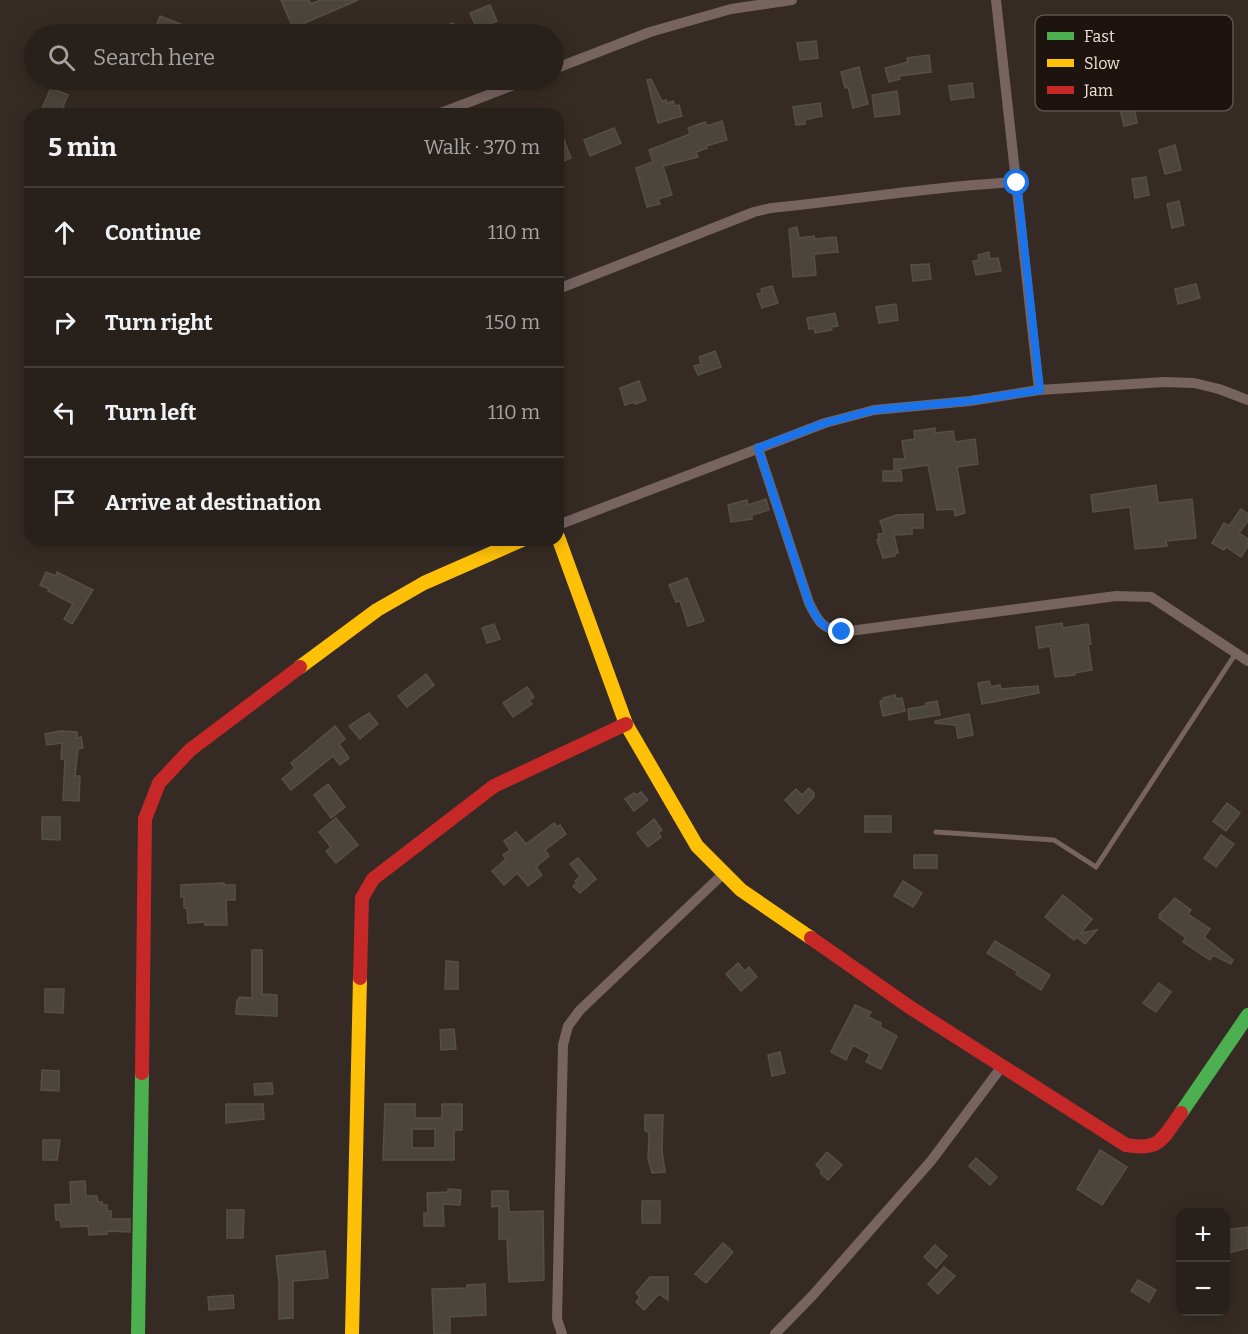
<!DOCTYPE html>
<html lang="en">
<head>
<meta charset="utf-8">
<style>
	:root { --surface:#28201b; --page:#302824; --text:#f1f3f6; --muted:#a5a3a3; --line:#443e3a }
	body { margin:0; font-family:Bitter,serif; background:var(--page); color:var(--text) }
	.controls { position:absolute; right:18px; bottom:18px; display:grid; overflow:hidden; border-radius:12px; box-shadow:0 3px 15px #0003 }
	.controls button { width:54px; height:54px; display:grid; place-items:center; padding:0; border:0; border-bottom:2px solid var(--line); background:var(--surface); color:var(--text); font:30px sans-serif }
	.stop { position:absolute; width:18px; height:18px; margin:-14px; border:4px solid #1a73e8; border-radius:50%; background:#fff }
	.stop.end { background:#1a73e8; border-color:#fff; box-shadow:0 2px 6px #0008 }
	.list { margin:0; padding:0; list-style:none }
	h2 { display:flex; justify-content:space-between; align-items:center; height:78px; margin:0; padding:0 24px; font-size:26px }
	h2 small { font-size:20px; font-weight:400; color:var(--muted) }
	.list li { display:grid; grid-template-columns:39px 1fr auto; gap:18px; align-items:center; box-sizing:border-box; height:90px; padding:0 24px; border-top:2px solid var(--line) }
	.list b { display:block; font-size:22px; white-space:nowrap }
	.list em { font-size:20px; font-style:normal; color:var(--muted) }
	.icon { flex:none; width:33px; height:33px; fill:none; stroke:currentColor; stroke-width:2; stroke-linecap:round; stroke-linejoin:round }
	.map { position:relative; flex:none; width:1248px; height:1334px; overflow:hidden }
	.search { position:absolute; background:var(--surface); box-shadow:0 3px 15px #0003; left:24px; top:24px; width:540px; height:66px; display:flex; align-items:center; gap:15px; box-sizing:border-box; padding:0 21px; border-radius:33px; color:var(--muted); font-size:22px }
	.panel { position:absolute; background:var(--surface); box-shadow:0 3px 15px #0003; left:24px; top:108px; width:540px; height:438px; border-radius:18px }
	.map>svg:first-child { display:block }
	.building { fill:#4c453d; stroke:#564f47; stroke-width:1.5; fill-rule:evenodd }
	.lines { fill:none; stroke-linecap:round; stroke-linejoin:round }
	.lane { stroke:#776360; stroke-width:5 }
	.street { stroke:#776360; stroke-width:10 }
	.fast { stroke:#4caf50; stroke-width:14 }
	.slow { stroke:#ffc107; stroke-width:14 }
	.jam { stroke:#c62828; stroke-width:14 }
	.route { stroke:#1a73e8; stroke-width:8 }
	.key { fill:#1e140f; stroke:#5d524c; stroke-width:1.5 }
	.key-label { font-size:16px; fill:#f1e3da }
</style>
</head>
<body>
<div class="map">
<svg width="1248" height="1334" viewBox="0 0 1248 1334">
	<rect width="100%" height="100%" fill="#362b24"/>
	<!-- building -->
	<g class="building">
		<polygon points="281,0 309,0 311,4 321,0 358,0 293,28"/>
		<polygon points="490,5 497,21 477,29 470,13"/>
		<polygon points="160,16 206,34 153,34"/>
		<polygon points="453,23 457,34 425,34 425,33"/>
		<polygon points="816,41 818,58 800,60 797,43"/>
		<polygon points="929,55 931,72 899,76 900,79 889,82 885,68 908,62 907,58"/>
		<polygon points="859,67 868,104 853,108 848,87 845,88 841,72"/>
		<polygon points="651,79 662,101 666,100 667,103 673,101 675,106 679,105 682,116 658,123 647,80"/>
		<polygon points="972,83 974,97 951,100 949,86"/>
		<polygon points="1127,87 1141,105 1134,107 1137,123 1124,126 1115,88"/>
		<polygon points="51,88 68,95 63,107 71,114 48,114 41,111"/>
		<polygon points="897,91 900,114 875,117 872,95"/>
		<polygon points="820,103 822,116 805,120 805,124 796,125 793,107"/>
		<polygon points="722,121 727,140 706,146 707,148 696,152 698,157 663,166 672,195 658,199 660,204 647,207 636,168 653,162 649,150 690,134 688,128 705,122 707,126"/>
		<polygon points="559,127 571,158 558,163 558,128"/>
		<polygon points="614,128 621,143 590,156 584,140"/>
		<polygon points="1175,145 1181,170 1165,174 1159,150"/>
		<polygon points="1146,177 1149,195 1135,198 1132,179"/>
		<polygon points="1179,201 1184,225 1172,228 1167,204"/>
		<polygon points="797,227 799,238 814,236 814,239 836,237 838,252 814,254 816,275 793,277 789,229"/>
		<polygon points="989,252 990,259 998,258 1001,271 976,275 973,261 979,260 978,255"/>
		<polygon points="929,264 931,279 913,281 911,265"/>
		<polygon points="1196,284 1200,298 1178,304 1175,289"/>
		<polygon points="772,286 778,303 762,308 757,294 762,293 761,289"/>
		<polygon points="896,304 898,320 879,323 876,307"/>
		<polygon points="835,313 838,326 831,327 832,330 815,333 814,328 809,329 807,318"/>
		<polygon points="715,351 721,367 698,375 694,366 701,364 699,357"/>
		<polygon points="639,381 646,400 635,404 634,402 625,405 620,388"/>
		<polygon points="935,428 935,433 953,431 955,442 975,439 978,464 957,467 965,513 955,516 954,509 937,510 928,465 894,470 894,459 905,459 902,441 915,439 914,431"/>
		<polygon points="883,471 901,471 902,481 883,481"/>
		<polygon points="1156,485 1158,503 1192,499 1196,538 1166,541 1167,546 1135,549 1130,507 1093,512 1091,495"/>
		<polygon points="766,499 769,510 752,515 752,519 731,522 728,505 747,500 748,505"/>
		<polygon points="1241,509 1248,514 1248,521 1239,533 1248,539 1248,546 1241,557 1226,547 1224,550 1212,543 1224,523 1229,526"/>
		<polygon points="923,514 923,528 912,528 912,534 894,535 898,553 894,554 895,556 883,558 877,540 879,540 878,534 884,533 880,521 896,515"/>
		<polygon points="46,572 56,576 57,572 93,590 72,624 64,619 73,604 48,591 49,589 40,585"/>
		<polygon points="687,578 704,621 688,626 680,601 676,602 669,585"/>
		<polygon points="1062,623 1063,628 1088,624 1091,644 1088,644 1092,670 1074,673 1075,675 1055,677 1050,646 1039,648 1036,627"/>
		<polygon points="494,624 500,639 487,643 482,628"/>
		<polygon points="426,674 434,685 407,707 398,696"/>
		<polygon points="989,681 991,687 1000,685 1001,689 1038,686 1039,693 982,704 978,683"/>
		<polygon points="527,687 534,697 529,700 532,704 513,717 503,703"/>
		<polygon points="895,695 896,699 902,698 905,711 883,716 880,701 884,700 883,698"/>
		<polygon points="937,701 940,715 909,720 908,709 926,706 926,703"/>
		<polygon points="369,713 378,724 360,739 349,726"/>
		<polygon points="969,714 973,735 958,738 956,725 935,723 935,721"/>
		<polygon points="335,726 345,739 339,744 349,758 340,765 333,756 291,790 282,779 295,768 291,763"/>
		<polygon points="60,731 77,732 77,738 81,737 83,748 78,749 75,776 80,776 79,801 63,800 65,759 61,759 62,743 47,745 45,734"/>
		<polygon points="328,784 345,807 331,818 314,795"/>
		<polygon points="809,788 814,793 814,797 798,814 785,800 796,789 802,795"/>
		<polygon points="641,792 648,800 634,811 625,799 634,793 636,795"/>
		<polygon points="1227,803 1240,813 1226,831 1213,821"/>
		<rect x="865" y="816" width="26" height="16"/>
		<polygon points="42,817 60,817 60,840 42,839"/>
		<polygon points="336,818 358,845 336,863 326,851 331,847 319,832"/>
		<polygon points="654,819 662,830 658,833 661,837 648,847 637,833"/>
		<polygon points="554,823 557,827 560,825 566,834 545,850 549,856 536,867 542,875 528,886 517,873 504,885 492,871 506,859 503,855 510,850 504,841 516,832 526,844"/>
		<polygon points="1221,835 1234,844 1216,867 1204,858"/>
		<rect x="914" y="855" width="23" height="13"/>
		<polygon points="578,858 596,879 580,893 573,886 577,883 575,881 580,876 570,864"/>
		<polygon points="903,881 922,893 913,907 894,896"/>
		<polygon points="224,883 224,885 235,885 235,900 226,900 227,925 205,925 205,922 188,923 187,908 184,908 184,897 181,897 181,885"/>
		<polygon points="1063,895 1092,919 1081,933 1097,930 1085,944 1077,937 1074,940 1045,917"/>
		<polygon points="1175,898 1191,910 1188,914 1210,929 1204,937 1233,960 1231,964 1213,955 1210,960 1183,942 1186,938 1159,918 1161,916 1159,915"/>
		<polygon points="995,941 1050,975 1041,990 1016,974 1018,972 987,953"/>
		<polygon points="252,950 262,950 262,994 277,995 277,1016 236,1014 237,1000 239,1000 239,997 252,998"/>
		<polygon points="446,961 458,962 458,989 445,989"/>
		<polygon points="738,963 745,971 749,967 757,977 741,991 726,974"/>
		<polygon points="1159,983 1171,992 1156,1012 1143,1003"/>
		<polygon points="45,989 64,989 63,1013 45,1012"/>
		<polygon points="855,1005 871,1012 868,1017 881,1023 880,1027 897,1036 881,1069 866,1062 870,1054 853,1045 846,1060 831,1052"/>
		<polygon points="454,1029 456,1049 441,1050 440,1030"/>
		<polygon points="780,1052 785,1073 772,1076 768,1055"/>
		<polygon points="42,1070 59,1071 59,1091 41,1090"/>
		<polygon points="272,1083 273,1094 255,1095 254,1084"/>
		<polygon points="226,1104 263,1104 264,1119 226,1123"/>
		<path d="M385 1104H415V1118H442V1104H462V1130H454V1160H383ZM412 1129H435V1148H412Z"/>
		<polygon points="645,1115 663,1115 662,1151 665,1172 652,1173 648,1158 649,1137 648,1131 645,1131"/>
		<polygon points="43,1140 60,1140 57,1160 43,1160"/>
		<polygon points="1100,1150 1127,1167 1102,1205 1077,1189"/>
		<polygon points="827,1152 842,1165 828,1180 820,1173 822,1171 816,1165"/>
		<polygon points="976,1158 997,1177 990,1185 969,1166"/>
		<polygon points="85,1181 86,1196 97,1196 98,1202 102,1202 103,1205 107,1205 107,1211 111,1211 111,1219 130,1219 130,1232 107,1231 107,1234 89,1235 88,1226 61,1227 60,1220 56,1220 55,1205 71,1204 70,1182"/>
		<polygon points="448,1189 461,1190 460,1205 443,1204 444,1226 424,1226 424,1213 428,1213 427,1193 448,1192"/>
		<polygon points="492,1191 508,1191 509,1212 543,1211 544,1280 509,1282 507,1239 499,1239 499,1206 492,1207"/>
		<rect x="642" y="1201" width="18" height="22"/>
		<polygon points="227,1210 244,1210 243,1238 227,1238"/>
		<polygon points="1248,1227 1248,1248 1228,1253 1226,1230"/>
		<polygon points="723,1243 733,1252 706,1283 695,1274"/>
		<polygon points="935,1245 947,1256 936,1268 924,1257"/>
		<polygon points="325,1251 328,1278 293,1281 293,1318 279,1319 279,1283 276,1256"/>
		<polygon points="944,1267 955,1276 938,1294 928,1284"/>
		<polygon points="650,1277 668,1277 668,1300 659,1294 644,1310 636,1302 640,1297 636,1293"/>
		<polygon points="1138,1280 1156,1290 1149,1302 1131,1291"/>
		<polygon points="485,1284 486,1315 450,1317 450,1334 434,1334 432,1289 467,1288 467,1285"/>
		<polygon points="233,1295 234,1308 209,1310 208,1297"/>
	</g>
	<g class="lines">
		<!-- lane -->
		<polyline class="lane" points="936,832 1054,840 1096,867 1236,653"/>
		<!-- street -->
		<g class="street">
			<polyline points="996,0 1039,390"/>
			<polyline points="554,69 650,32 731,9 792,0"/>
			<polyline points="438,114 527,80"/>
			<path d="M558 289 754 212 771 208C853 200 934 186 1017 182"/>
			<path d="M758 448 809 603C818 621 821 628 842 632L1116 596 1151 597 1248 661"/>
			<polyline points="558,525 825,423 874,410 970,401 1039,390 1164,382 1194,383 1219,389 1248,400"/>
			<polyline points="562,1334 557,1319 563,1045 568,1026 580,1010 723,874"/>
			<polyline points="775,1334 813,1295 931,1161 1003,1065"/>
		</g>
		<!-- fast -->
		<g class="fast">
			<polyline points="1181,1113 1248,1015"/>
			<polyline points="138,1334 142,1073"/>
		</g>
		<!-- slow -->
		<g class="slow">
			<polyline points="558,537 626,724 697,846 741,890 811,938"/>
			<polyline points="300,667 377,610 424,583 522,540"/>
			<polyline points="352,1334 360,978"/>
		</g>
		<!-- jam -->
		<g class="jam">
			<path d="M811 938 911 1008 1126 1145C1161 1151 1162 1139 1181 1113"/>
			<polyline points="360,978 362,898 373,879 494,786 626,724"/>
			<polyline points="142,1073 145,819 159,783 190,750 300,667"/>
		</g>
	</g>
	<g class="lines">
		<!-- route -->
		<path class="route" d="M842 632C821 628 818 621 809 603L758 448 825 423 874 410 969 401 1040 390 1017 183"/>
	</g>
	<!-- legend -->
	<rect x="1035" y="15" width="198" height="96" rx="9" class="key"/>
	<rect x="1047" y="32" width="27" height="8" fill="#4caf50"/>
	<rect x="1047" y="59" width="27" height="8" fill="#ffc107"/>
	<rect x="1047" y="86" width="27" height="8" fill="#c62828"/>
	<g class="key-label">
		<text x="1084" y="42">Fast</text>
		<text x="1084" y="69">Slow</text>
		<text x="1084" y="96">Jam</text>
	</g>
</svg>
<div class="controls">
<button>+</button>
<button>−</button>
</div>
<div class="stop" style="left:1017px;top:183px"></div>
<div class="stop end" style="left:842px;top:632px"></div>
<div class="search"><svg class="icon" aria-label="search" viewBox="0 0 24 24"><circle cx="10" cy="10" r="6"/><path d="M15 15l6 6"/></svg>Search here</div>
<section class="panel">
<h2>5 min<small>Walk · 370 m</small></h2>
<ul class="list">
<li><svg class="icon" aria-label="ahead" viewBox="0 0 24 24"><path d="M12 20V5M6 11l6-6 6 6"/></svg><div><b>Continue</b></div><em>110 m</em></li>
<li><svg class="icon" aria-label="right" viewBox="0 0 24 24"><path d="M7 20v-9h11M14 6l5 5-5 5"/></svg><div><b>Turn right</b></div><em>150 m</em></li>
<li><svg class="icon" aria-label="left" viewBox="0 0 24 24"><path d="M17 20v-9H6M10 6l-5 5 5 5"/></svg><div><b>Turn left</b></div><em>110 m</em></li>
<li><svg class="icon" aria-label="arrive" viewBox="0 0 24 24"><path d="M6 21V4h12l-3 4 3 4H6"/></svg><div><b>Arrive at destination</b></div></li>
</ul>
</section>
</div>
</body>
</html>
